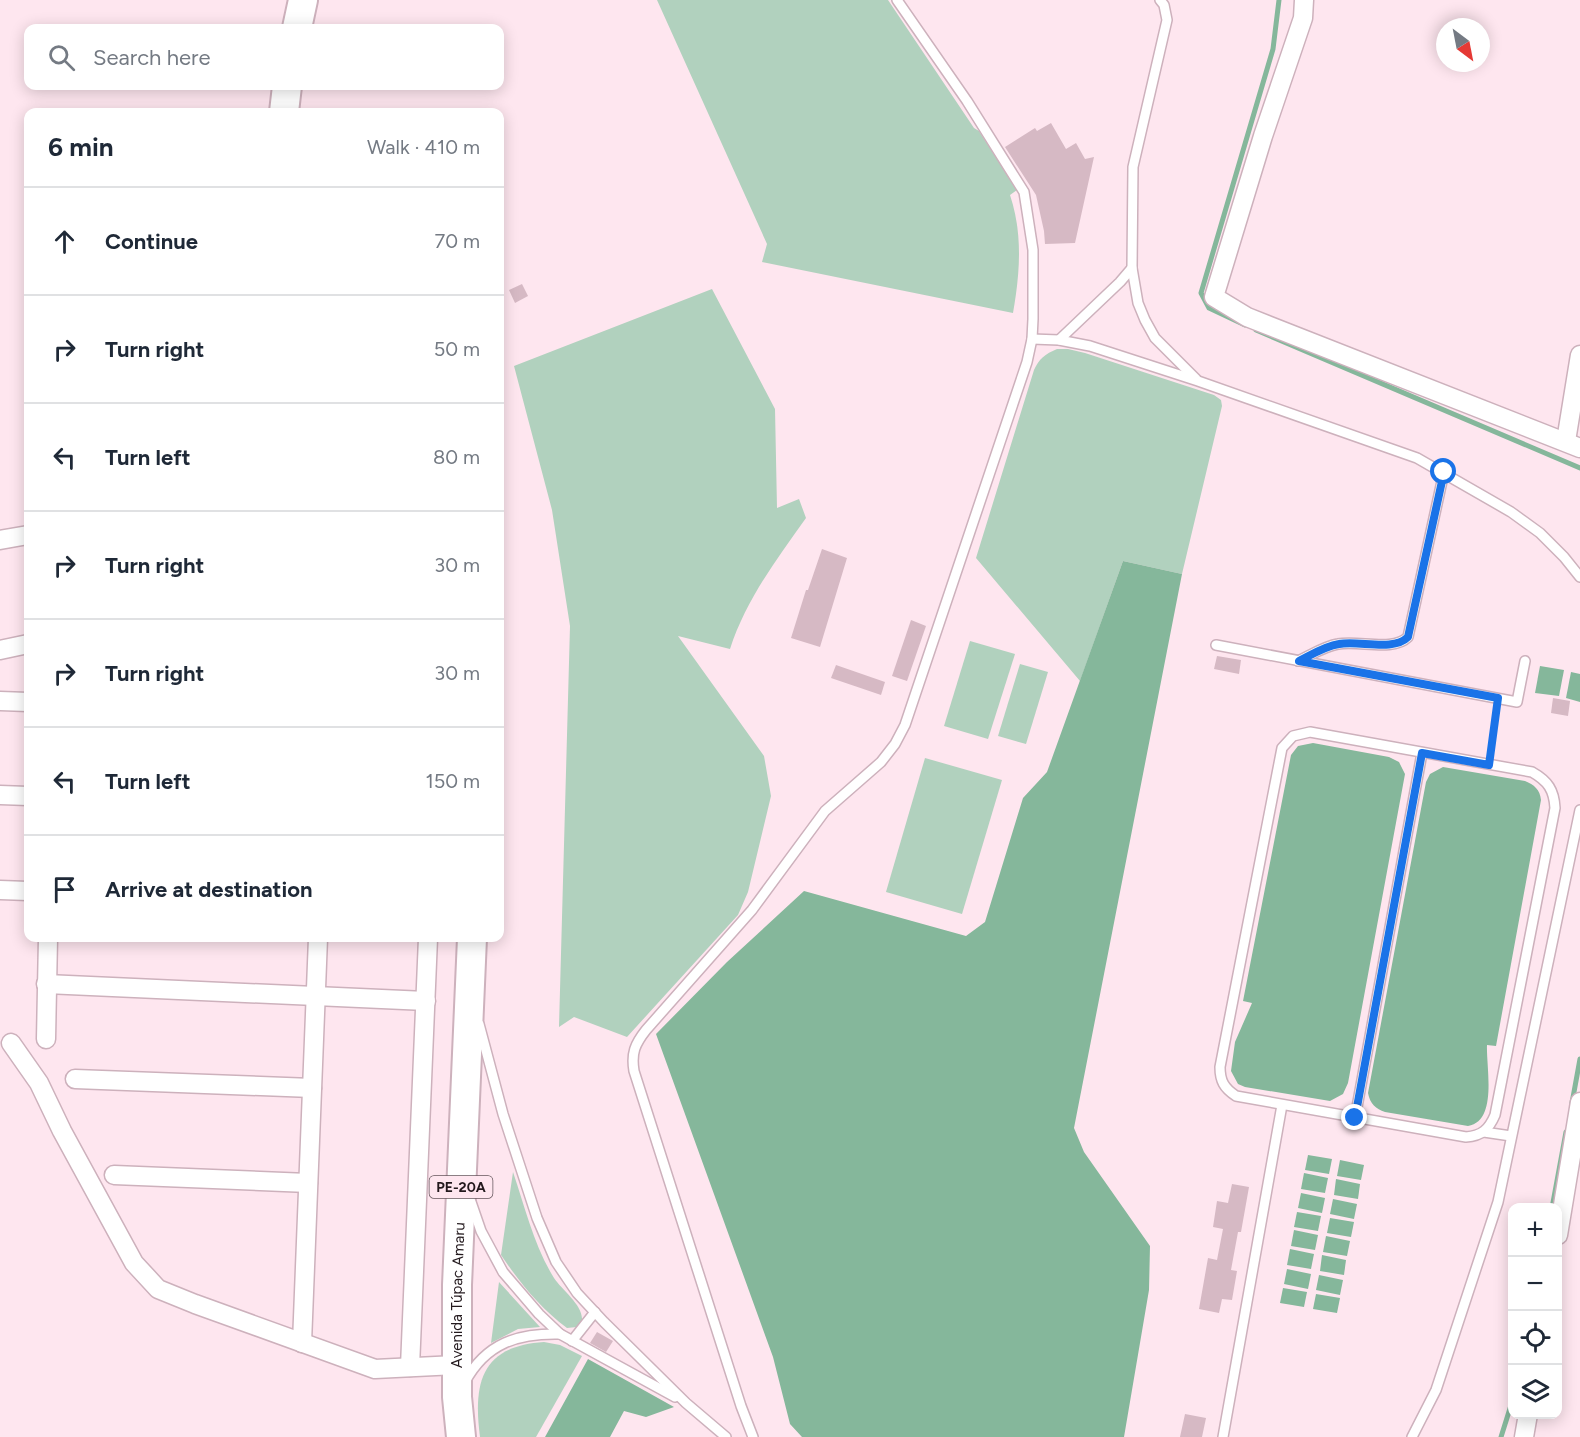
<!DOCTYPE html>
<html lang="en">
<head>
<meta charset="utf-8">
<style>
	:root { --surface:#fff; --page:#f2f2f3; --text:#1f2937; --muted:#747a83; --line:#e0e1e3 }
	body { margin:0; font-family:Figtree,sans-serif; background:var(--page); color:var(--text) }
	.controls { position:absolute; right:18px; bottom:18px; display:grid; overflow:hidden; border-radius:12px; box-shadow:0 3px 15px #0003 }
	.controls button { width:54px; height:54px; display:grid; place-items:center; padding:0; border:0; border-bottom:2px solid var(--line); background:var(--surface); color:var(--text); font:30px sans-serif }
	.compass { position:absolute; left:1436px; top:18px; width:54px; height:54px; border-radius:50%; background:var(--surface); box-shadow:0 3px 15px #0003; rotate:148deg }
	.stop { position:absolute; width:18px; height:18px; margin:-14px; border:4px solid #1a73e8; border-radius:50%; background:#fff }
	.stop.end { background:#1a73e8; border-color:#fff; box-shadow:0 2px 6px #0008 }
	.list { margin:0; padding:0; list-style:none }
	h2 { display:flex; justify-content:space-between; align-items:center; height:78px; margin:0; padding:0 24px; font-size:26px }
	h2 small { font-size:20px; font-weight:400; color:var(--muted) }
	.list li { display:grid; grid-template-columns:39px 1fr auto; gap:18px; align-items:center; box-sizing:border-box; height:108px; padding:0 24px; border-top:2px solid var(--line) }
	.list b { display:block; font-size:22px; white-space:nowrap }
	.list em { font-size:20px; font-style:normal; color:var(--muted) }
	.icon { flex:none; width:33px; height:33px; fill:none; stroke:currentColor; stroke-width:2; stroke-linecap:round; stroke-linejoin:round }
	.map { position:relative; flex:none; width:1580px; height:1437px; overflow:hidden }
	.search { position:absolute; background:var(--surface); box-shadow:0 3px 15px #0003; left:24px; top:24px; width:480px; height:66px; display:flex; align-items:center; gap:15px; box-sizing:border-box; padding:0 21px; border-radius:12px; color:var(--muted); font-size:22px }
	.panel { position:absolute; background:var(--surface); box-shadow:0 3px 15px #0003; left:24px; top:108px; width:480px; height:834px; border-radius:12px }
	.map>svg:first-child { display:block }
	.green { fill:#b1d1be }
	.forest { fill:#85b79b }
	.lines { fill:none; stroke-linecap:round; stroke-linejoin:round }
	.stream { stroke:#85b79b; stroke-width:5 }
	.building { fill:#d6b9c4 }
	.service-casing { stroke:#cdb1bc; stroke-width:12 }
	.minor-casing { stroke:#cdb1bc; stroke-width:21 }
	.trunk-casing { stroke:#cdb1bc; stroke-width:32 }
	.path { stroke:#b7a4ab; stroke-width:3; stroke-dasharray:6 3; stroke-linecap:butt }
	.service { stroke:#fff; stroke-width:9 }
	.minor { stroke:#fff; stroke-width:18 }
	.trunk { stroke:#fff; stroke-width:28 }
	.route { stroke:#1a73e8; stroke-width:8 }
	.labels { text-anchor:middle; dominant-baseline:central; stroke-width:4.5; stroke-linejoin:round; paint-order:stroke }
	.shield { fill:#fee6ef; stroke:#65565c; stroke-width:1.5 }
	.shield-label { font-size:14px; font-weight:bold; fill:#23191d }
	.street-label { font-size:15px; fill:#23191d; stroke:#fee6ef }
</style>
</head>
<body>
<div class="map">
<svg width="1580" height="1437" viewBox="0 0 1580 1437">
	<rect width="100%" height="100%" fill="#fee6ef"/>
	<!-- green -->
	<g class="green">
		<path d="M657 0H888L974 128 979 131 1017 190 1010 195C1023 234 1020 273 1013 313L762 262 767 244Z"/>
		<path d="M712 289 775 409 777 508 799 499 806 518C776 560 746 600 730 649L678 636 764 756 771 796 748 892 738 915 627 1037 574 1017 559 1027 570 626 552 510 514 366Z"/>
		<path d="M1057 349H1068L1085 353 1214 395 1221 400 1222 406 1182 574 1123 561 1080 681 976 558 1034 370C1039 359 1045 354 1057 349Z"/>
		<polygon points="970,641 1015,654 988,739 944,726"/>
		<polygon points="1020,664 1048,672 1026,744 998,736"/>
		<polygon points="925,758 1002,780 962,914 886,892"/>
		<path d="M513 1172C525 1207 534 1246 554 1278 562 1290 583 1305 582 1320L577 1327 567 1328C540 1308 520 1283 501 1255Z"/>
		<polygon points="499,1282 540,1327 518,1329 491,1343"/>
		<path d="M544 1342 560 1345 582 1356 536 1437H480C473 1383 481 1346 544 1342Z"/>
	</g>
	<!-- forest -->
	<g class="forest">
		<polygon points="1123,561 1182,574 1074,1128 1084,1152 1150,1246 1149,1290 1124,1437 802,1437 790,1424 773,1357 656,1034 727,962 804,891 966,936 985,922 1023,798 1047,772"/>
		<polygon points="1540,666 1564,670 1559,696 1535,693"/>
		<polygon points="1571,672 1580,674 1580,702 1566,698"/>
		<polygon points="1313,743 1389,757 1399,762 1405,774 1348,1083 1343,1094 1330,1101 1245,1087 1238,1084 1231,1071 1235,1042 1252,1003 1243,1001 1291,755 1298,746"/>
		<path d="M1443 767 1525 781C1534 785 1540 789 1541 800L1496 1046 1487 1045C1486 1067 1498 1121 1468 1126L1385 1112C1376 1109 1370 1104 1368 1093L1426 782 1430 774Z"/>
		<polygon points="1308,1155 1332,1159 1329,1174 1305,1170"/>
		<polygon points="1340,1160 1364,1165 1361,1180 1337,1176"/>
		<polygon points="1304,1173 1328,1178 1325,1193 1301,1189"/>
		<polygon points="1336,1179 1360,1184 1358,1199 1334,1195"/>
		<polygon points="1301,1193 1325,1198 1322,1213 1298,1208"/>
		<polygon points="1333,1199 1357,1204 1354,1219 1330,1214"/>
		<polygon points="1297,1212 1321,1216 1318,1231 1294,1227"/>
		<polygon points="1330,1218 1354,1222 1351,1237 1327,1233"/>
		<polygon points="1294,1230 1318,1235 1315,1250 1291,1246"/>
		<polygon points="1326,1236 1350,1241 1347,1256 1323,1252"/>
		<polygon points="1290,1249 1314,1254 1311,1269 1287,1265"/>
		<polygon points="1322,1255 1346,1260 1344,1275 1320,1271"/>
		<polygon points="1287,1269 1311,1274 1308,1289 1284,1284"/>
		<polygon points="1319,1275 1343,1280 1340,1295 1316,1290"/>
		<polygon points="1283,1288 1307,1292 1304,1307 1280,1303"/>
		<polygon points="1316,1294 1340,1298 1337,1313 1313,1309"/>
		<polygon points="588,1359 674,1407 646,1417 624,1411 610,1437 545,1437"/>
	</g>
	<g class="lines">
		<!-- stream -->
		<g class="stream">
			<polyline points="1245,325 1209,308 1201,293 1273,49 1279,0"/>
			<polyline points="1256,330 1580,468"/>
			<polyline points="1572,1103 1580,1059"/>
			<polyline points="1552,1208 1566,1132"/>
			<polyline points="1501,1437 1512,1402"/>
		</g>
	</g>
	<!-- building -->
	<g class="building">
		<polygon points="1051,123 1066,149 1076,143 1085,159 1094,157 1075,243 1045,244 1044,231 1036,195 1005,147 1035,128 1037,131"/>
		<polygon points="522,284 528,296 515,303 509,290"/>
		<polygon points="822,549 847,558 820,647 791,638 806,590 808,590"/>
		<polygon points="911,620 926,626 907,681 892,676"/>
		<polygon points="1217,656 1241,660 1239,674 1214,669"/>
		<polygon points="836,665 885,682 881,695 831,678"/>
		<polygon points="1553,698 1570,701 1568,716 1551,713"/>
		<polygon points="1232,1184 1249,1187 1241,1232 1238,1232 1231,1270 1237,1271 1232,1300 1222,1299 1219,1313 1199,1309 1208,1258 1217,1260 1223,1229 1213,1227 1217,1201 1228,1203"/>
		<polygon points="597,1332 613,1341 606,1352 590,1343"/>
		<polygon points="1185,1414 1206,1418 1202,1437 1180,1437"/>
	</g>
	<g class="lines">
		<defs>
			<g id="service">
				<polyline points="1160,0 1164,5 1167,20 1133,167 1132,268 1138,303 1145,320 1155,338 1196,379"/>
				<polyline points="1032,339 1059,340 1090,346 1198,381 1417,458 1511,512 1540,533 1564,557 1580,577"/>
				<polyline points="1059,340 1120,282 1132,268"/>
				<polyline points="1216,645 1517,702 1525,661"/>
				<path d="M1298 661C1311 655 1325 646 1338 644 1359 640 1393 652 1408 637L1444 472"/>
				<path d="M1310 732 1532 772C1548 781 1554 790 1555 808L1495 1115C1489 1129 1482 1136 1466 1137L1236 1096C1224 1088 1220 1081 1220 1067L1282 748 1293 736Z"/>
				<polyline points="479,1024 503,1114 537,1218 556,1262 577,1293 604,1322 686,1403 726,1437"/>
				<polyline points="1355,1118 1422,753"/>
				<polyline points="1484,1132 1511,1136"/>
				<polyline points="471,1202 481,1231 503,1272 539,1314 560,1334 675,1397"/>
				<polyline points="572,1341 595,1312"/>
				<path d="M465 1382C486 1343 518 1333 560 1334"/>
				<path d="M753 1437 741 1406 634 1071C631 1053 635 1044 646 1030L752 910 825 811 881 762 895 744 905 725 1027 362 1032 339 1033 319V250L1024 192 967 101 897 0"/>
				<polyline points="1223,1437 1282,1105"/>
				<polyline points="1412,1437 1436,1390 1498,1202 1580,810"/>
			</g>
			<g id="minor">
				<polyline points="1304,0 1303,18 1263,136 1214,297 1247,317 1580,448"/>
				<polyline points="1566,441 1580,355"/>
				<polyline points="0,540 28,535"/>
				<polyline points="0,650 28,644"/>
				<polyline points="0,701 28,702"/>
				<polyline points="0,795 28,796"/>
				<polyline points="0,890 28,891"/>
				<polyline points="46,984 426,1001"/>
				<polyline points="46,1039 48,938"/>
				<polyline points="11,1043 39,1083 62,1131 134,1263 158,1289 195,1304 375,1369 456,1365"/>
				<polyline points="75,1079 312,1088"/>
				<polyline points="114,1175 308,1183"/>
				<polyline points="1558,1235 1580,1102"/>
				<polyline points="302,1343 318,938"/>
				<polyline points="410,1367 428,938"/>
				<polyline points="1524,1437 1528,1414"/>
			</g>
			<g id="trunk">
				<polyline points="297,28 303,0"/>
				<polyline points="284,112 287,86"/>
				<path id="s1" d="M461 1437 457 1397V1285L472 938"/>
			</g>
		</defs>
		<!-- service casing -->
		<use href="#service" class="service-casing"/>
		<!-- minor casing -->
		<use href="#minor" class="minor-casing"/>
		<!-- trunk casing -->
		<use href="#trunk" class="trunk-casing"/>
		<!-- path -->
		<polyline class="path" points="1491,753 1497,709"/>
		<!-- service -->
		<use href="#service" class="service"/>
		<!-- minor -->
		<use href="#minor" class="minor"/>
		<!-- trunk -->
		<use href="#trunk" class="trunk"/>
	</g>
	<g class="lines">
		<!-- route -->
		<path class="route" d="M1355 1118 1422 753 1489 765 1498 698 1299 661C1311 655 1325 646 1339 644 1359 640 1393 652 1408 637L1444 472"/>
	</g>
	<g class="labels">
		<!-- shield labels -->
		<rect class="shield" x="429.5" y="1176" width="63" height="22" rx="4.5"/>
		<g class="shield-label">
			<text x="461" y="1187">PE-20A</text>
		</g>
		<!-- street labels -->
		<g class="street-label">
			<text stroke="none"><textPath href="#s1" startOffset="142">Avenida Túpac Amaru</textPath></text>
		</g>
	</g>
</svg>
<div class="controls">
<button>+</button>
<button>−</button>
<button><svg class="icon" aria-label="locate" viewBox="0 0 24 24"><circle cx="12" cy="12" r="6"/><path d="M12 2v4M12 18v4M2 12h4M18 12h4"/></svg></button>
<button><svg class="icon" aria-label="layers" viewBox="0 0 24 24"><path d="M12 4l9 5-9 5-9-5zM3 14l9 5 9-5"/></svg></button>
</div>
<svg class="compass" viewBox="-18 -18 36 36"><path d="M0-13l5 13h-10z" fill="#e53935"/><path d="M0 13l5-13h-10z" fill="#747a83"/></svg>
<div class="stop" style="left:1444px;top:472px"></div>
<div class="stop end" style="left:1355px;top:1118px"></div>
<div class="search"><svg class="icon" aria-label="search" viewBox="0 0 24 24"><circle cx="10" cy="10" r="6"/><path d="M15 15l6 6"/></svg>Search here</div>
<section class="panel">
<h2>6 min<small>Walk · 410 m</small></h2>
<ul class="list">
<li><svg class="icon" aria-label="ahead" viewBox="0 0 24 24"><path d="M12 20V5M6 11l6-6 6 6"/></svg><div><b>Continue</b></div><em>70 m</em></li>
<li><svg class="icon" aria-label="right" viewBox="0 0 24 24"><path d="M7 20v-9h11M14 6l5 5-5 5"/></svg><div><b>Turn right</b></div><em>50 m</em></li>
<li><svg class="icon" aria-label="left" viewBox="0 0 24 24"><path d="M17 20v-9H6M10 6l-5 5 5 5"/></svg><div><b>Turn left</b></div><em>80 m</em></li>
<li><svg class="icon" aria-label="right" viewBox="0 0 24 24"><path d="M7 20v-9h11M14 6l5 5-5 5"/></svg><div><b>Turn right</b></div><em>30 m</em></li>
<li><svg class="icon" aria-label="right" viewBox="0 0 24 24"><path d="M7 20v-9h11M14 6l5 5-5 5"/></svg><div><b>Turn right</b></div><em>30 m</em></li>
<li><svg class="icon" aria-label="left" viewBox="0 0 24 24"><path d="M17 20v-9H6M10 6l-5 5 5 5"/></svg><div><b>Turn left</b></div><em>150 m</em></li>
<li><svg class="icon" aria-label="arrive" viewBox="0 0 24 24"><path d="M6 21V4h12l-3 4 3 4H6"/></svg><div><b>Arrive at destination</b></div></li>
</ul>
</section>
</div>
</body>
</html>
